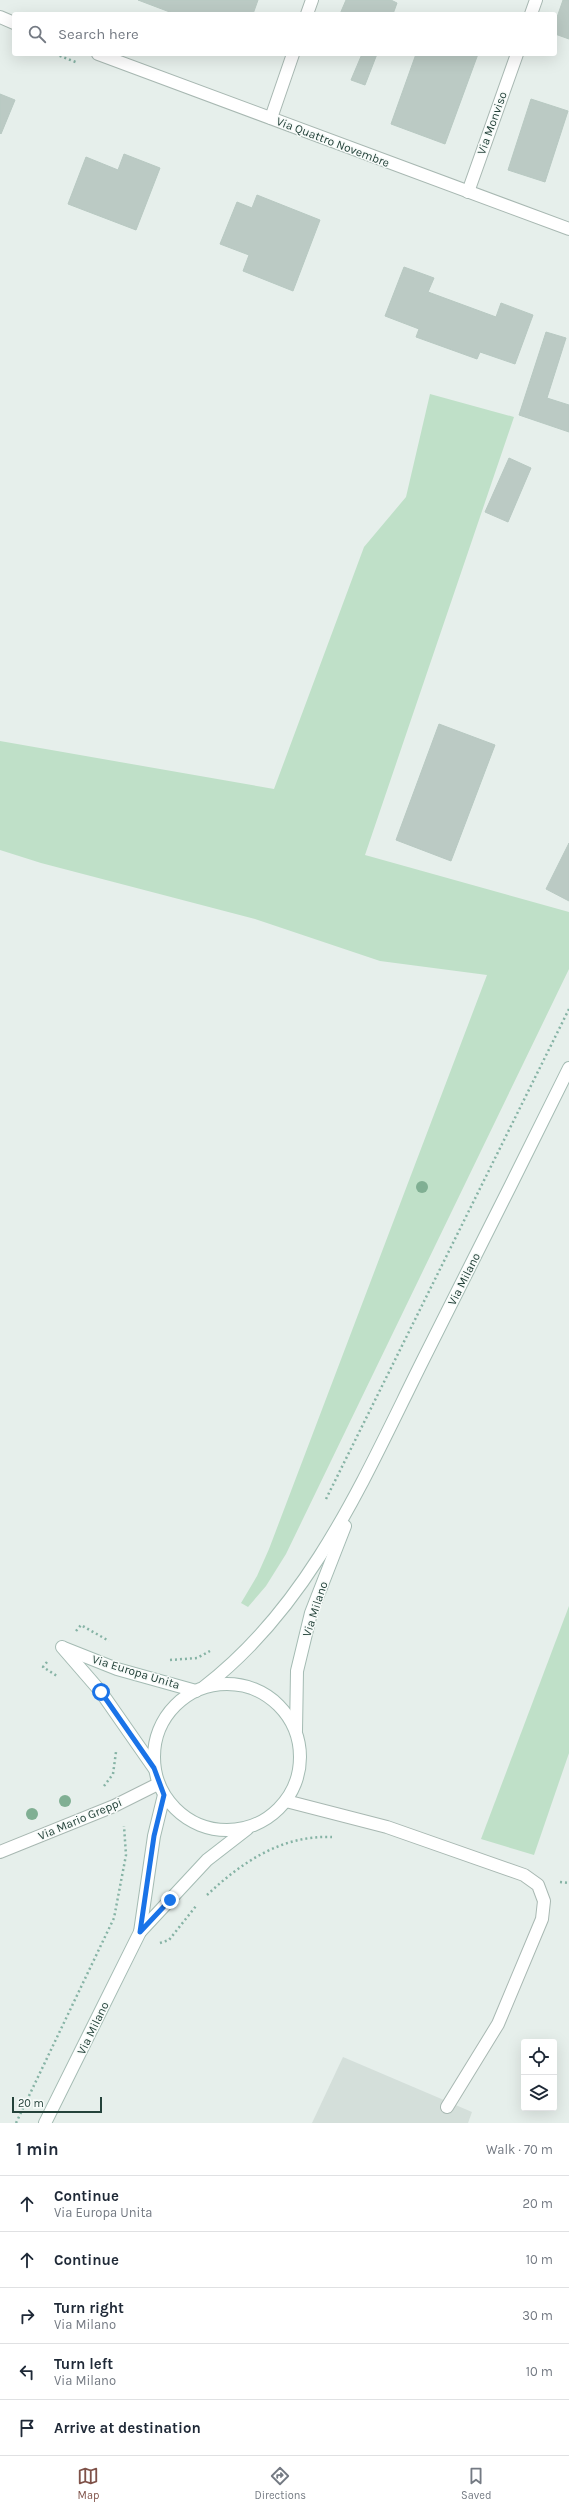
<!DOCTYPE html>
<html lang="en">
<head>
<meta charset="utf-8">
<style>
	:root { --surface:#fff; --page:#f6f6f7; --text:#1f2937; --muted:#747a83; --line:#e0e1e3; --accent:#7f5249 }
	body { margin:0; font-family:Karla,sans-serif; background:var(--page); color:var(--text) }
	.controls { position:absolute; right:12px; bottom:12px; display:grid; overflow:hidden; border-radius:4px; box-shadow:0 4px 16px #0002 }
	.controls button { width:36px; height:36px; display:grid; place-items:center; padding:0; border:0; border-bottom:1px solid var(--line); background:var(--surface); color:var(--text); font:20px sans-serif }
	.scale { position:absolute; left:12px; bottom:10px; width:90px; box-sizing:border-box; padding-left:4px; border:2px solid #24423a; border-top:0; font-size:11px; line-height:14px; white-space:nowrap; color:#24423a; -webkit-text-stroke:3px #f7fbf9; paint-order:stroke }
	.stop { position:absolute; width:12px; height:12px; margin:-9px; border:3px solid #1a73e8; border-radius:50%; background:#fff }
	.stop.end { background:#1a73e8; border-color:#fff; box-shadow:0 1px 4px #0008 }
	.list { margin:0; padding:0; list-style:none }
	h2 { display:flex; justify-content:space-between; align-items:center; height:52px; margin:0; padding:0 16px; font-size:17px }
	h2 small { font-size:13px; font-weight:400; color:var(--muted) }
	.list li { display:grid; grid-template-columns:26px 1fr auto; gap:12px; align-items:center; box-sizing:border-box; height:56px; padding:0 16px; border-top:1px solid var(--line) }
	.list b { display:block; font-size:15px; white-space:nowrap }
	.list p { margin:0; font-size:13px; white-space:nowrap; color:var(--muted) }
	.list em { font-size:13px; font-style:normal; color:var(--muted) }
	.icon { flex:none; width:22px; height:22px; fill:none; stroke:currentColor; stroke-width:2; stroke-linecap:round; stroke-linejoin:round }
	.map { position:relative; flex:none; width:569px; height:2123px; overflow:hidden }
	.search { position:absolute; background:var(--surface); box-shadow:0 4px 16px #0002; left:12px; right:12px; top:12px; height:44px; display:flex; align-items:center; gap:10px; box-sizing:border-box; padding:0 14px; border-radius:4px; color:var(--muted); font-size:15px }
	.sheet { height:332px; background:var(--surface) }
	nav { display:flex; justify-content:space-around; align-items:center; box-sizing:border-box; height:56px; border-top:1px solid var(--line); background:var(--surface); font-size:11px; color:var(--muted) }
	nav a { display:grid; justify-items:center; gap:2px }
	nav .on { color:var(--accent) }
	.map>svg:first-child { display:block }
	.built { fill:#d4dfda }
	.green { fill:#bfe0c8 }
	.building { fill:#bbcac4; stroke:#b8c9c2 }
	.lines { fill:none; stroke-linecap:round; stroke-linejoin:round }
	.street-casing { stroke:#a8b8b2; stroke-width:14 }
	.secondary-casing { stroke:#a4bbb3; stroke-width:14 }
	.path { stroke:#86b3a5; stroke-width:2.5; stroke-dasharray:2 3; stroke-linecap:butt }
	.street { stroke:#fff; stroke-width:12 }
	.secondary { stroke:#fff; stroke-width:12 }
	.tree { fill:#80af93 }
	.route { stroke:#1a73e8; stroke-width:5 }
	.labels { text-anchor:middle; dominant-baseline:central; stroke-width:3; stroke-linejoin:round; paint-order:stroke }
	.street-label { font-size:12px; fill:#24423a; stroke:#f7fbf9 }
</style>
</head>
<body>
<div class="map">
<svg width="569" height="2123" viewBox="0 0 569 2123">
	<rect width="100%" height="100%" fill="#e6efeb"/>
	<!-- built -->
	<polygon class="built" points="343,2057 472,2112 468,2123 312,2123"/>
	<!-- green -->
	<g class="green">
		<polygon points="430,394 514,417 365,855 569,912 569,969 286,1554 266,1586 248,1607 241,1603 257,1576 269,1549 487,975 380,961 255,919 41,863 0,850 0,741 274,789 364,547 406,497"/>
		<polygon points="569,1606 569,1753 534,1855 481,1839"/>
	</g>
	<!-- building -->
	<g class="building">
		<polygon points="138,0 258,0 253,14 175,14"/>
		<polygon points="346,0 391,0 397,3 393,14 340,14"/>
		<polygon points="563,0 569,0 569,39 555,34 555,23"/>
		<polygon points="362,54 377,54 365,85 351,80"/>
		<polygon points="416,54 478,54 445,144 391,124"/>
		<polygon points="0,94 15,100 1,134 0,133"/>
		<polygon points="531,99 568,111 545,182 508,170"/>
		<polygon points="124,154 160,168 136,230 68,204 86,157 118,170"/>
		<polygon points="257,195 320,220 293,291 243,271 249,255 220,244 237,202 252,208"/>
		<polygon points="404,267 434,278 428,292 496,317 501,303 533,315 515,364 480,352 477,359 416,337 419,329 385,316"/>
		<polygon points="546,332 566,338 547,398 569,405 569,432 519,415"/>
		<polygon points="509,458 531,468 508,522 485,512"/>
		<polygon points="439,724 495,745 451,861 396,840"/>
		<polygon points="569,843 569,901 546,889"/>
	</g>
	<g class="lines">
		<defs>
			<g id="street">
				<polyline points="307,14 312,0"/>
				<polyline points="531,14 536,0"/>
				<polyline points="0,17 14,23"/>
				<polyline points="98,54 569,229"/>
				<polyline points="271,118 293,54"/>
				<polyline points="468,192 517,54"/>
				<polyline points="286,1801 387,1827 524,1875 538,1885 544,1901 542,1919 498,2024 447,2107"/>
				<polyline points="0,1852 114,1806 158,1784"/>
			</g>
			<g id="secondary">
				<polyline points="62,1647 101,1692 154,1768"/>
				<polyline points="64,1648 117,1669 196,1691"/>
				<circle cx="227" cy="1757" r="73"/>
				<path d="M204 1687C312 1604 365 1476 424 1358 473 1261 521 1165 569 1068"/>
				<polyline points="296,1731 297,1671 311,1613 345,1526"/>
				<polyline points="140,1932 154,1836 164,1795"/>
				<polyline points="45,2123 140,1932 207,1860 247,1829"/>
			</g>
		</defs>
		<!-- street casing -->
		<use href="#street" class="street-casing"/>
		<!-- secondary casing -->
		<use href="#secondary" class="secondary-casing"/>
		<!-- path -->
		<g class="path">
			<polyline points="55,54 78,63"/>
			<polyline points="326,1499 569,1009"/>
			<polyline points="76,1631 81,1625 109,1641"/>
			<polyline points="170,1660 197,1658 210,1651"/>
			<polyline points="47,1662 43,1667 57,1676"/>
			<polyline points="104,1786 113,1774 116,1752"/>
			<polyline points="560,1882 569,1883"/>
			<path d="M207 1895C242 1862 282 1835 332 1837"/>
			<polyline points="160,1943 169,1940 196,1906"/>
			<polyline points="16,2123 114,1918 126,1855 124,1826"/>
		</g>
		<!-- street -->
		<use href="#street" class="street"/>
		<!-- secondary -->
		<use href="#secondary" class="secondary"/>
	</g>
	<!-- trees -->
	<g class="tree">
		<circle cx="422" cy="1187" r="6"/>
		<circle cx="65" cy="1801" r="6"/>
		<circle cx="32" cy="1814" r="6"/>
	</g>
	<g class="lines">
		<!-- route -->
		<polyline class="route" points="101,1692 154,1768 164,1795 154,1836 140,1932 170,1900"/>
	</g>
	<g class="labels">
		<!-- street labels -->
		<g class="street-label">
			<text transform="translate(492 123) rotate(-70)">Via Monviso</text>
			<text transform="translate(333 142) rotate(21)">Via Quattro Novembre</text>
			<text transform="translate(464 1279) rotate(-63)">Via Milano</text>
			<text transform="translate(315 1609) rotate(-72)">Via Milano</text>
			<text transform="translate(136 1672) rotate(17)">Via Europa Unita</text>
			<text transform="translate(80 1819) rotate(-23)">Via Mario Greppi</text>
			<text transform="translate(93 2028) rotate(-64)">Via Milano</text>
		</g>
	</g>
</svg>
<div class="controls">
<button><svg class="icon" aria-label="locate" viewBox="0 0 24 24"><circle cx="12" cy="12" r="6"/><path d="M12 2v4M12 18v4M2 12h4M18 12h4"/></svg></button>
<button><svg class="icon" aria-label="layers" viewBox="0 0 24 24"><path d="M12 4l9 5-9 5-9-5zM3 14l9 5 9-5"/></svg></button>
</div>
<div class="scale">20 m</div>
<div class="stop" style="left:101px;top:1692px"></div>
<div class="stop end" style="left:170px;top:1900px"></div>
<div class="search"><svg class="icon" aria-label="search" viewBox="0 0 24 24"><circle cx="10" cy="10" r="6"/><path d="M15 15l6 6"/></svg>Search here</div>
</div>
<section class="sheet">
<h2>1 min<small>Walk · 70 m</small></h2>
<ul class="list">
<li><svg class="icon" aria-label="ahead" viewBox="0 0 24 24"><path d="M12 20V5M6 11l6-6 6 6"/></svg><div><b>Continue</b><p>Via Europa Unita</p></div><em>20 m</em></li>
<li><svg class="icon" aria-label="ahead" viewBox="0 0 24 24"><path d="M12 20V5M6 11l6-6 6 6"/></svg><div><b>Continue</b></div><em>10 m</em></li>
<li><svg class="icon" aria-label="right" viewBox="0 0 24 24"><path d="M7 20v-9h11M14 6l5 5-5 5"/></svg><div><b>Turn right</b><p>Via Milano</p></div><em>30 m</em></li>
<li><svg class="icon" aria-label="left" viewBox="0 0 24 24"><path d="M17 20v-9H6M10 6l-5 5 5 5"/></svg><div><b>Turn left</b><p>Via Milano</p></div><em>10 m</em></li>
<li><svg class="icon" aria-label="arrive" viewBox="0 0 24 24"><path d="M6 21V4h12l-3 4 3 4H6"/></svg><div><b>Arrive at destination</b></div></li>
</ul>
</section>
<nav>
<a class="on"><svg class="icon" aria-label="map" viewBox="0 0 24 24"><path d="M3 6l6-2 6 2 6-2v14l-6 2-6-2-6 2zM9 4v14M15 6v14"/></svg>Map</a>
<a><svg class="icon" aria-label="directions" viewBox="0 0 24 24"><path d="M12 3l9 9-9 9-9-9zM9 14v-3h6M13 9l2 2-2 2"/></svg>Directions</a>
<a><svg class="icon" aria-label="saved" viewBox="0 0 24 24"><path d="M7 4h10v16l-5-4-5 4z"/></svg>Saved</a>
</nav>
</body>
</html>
